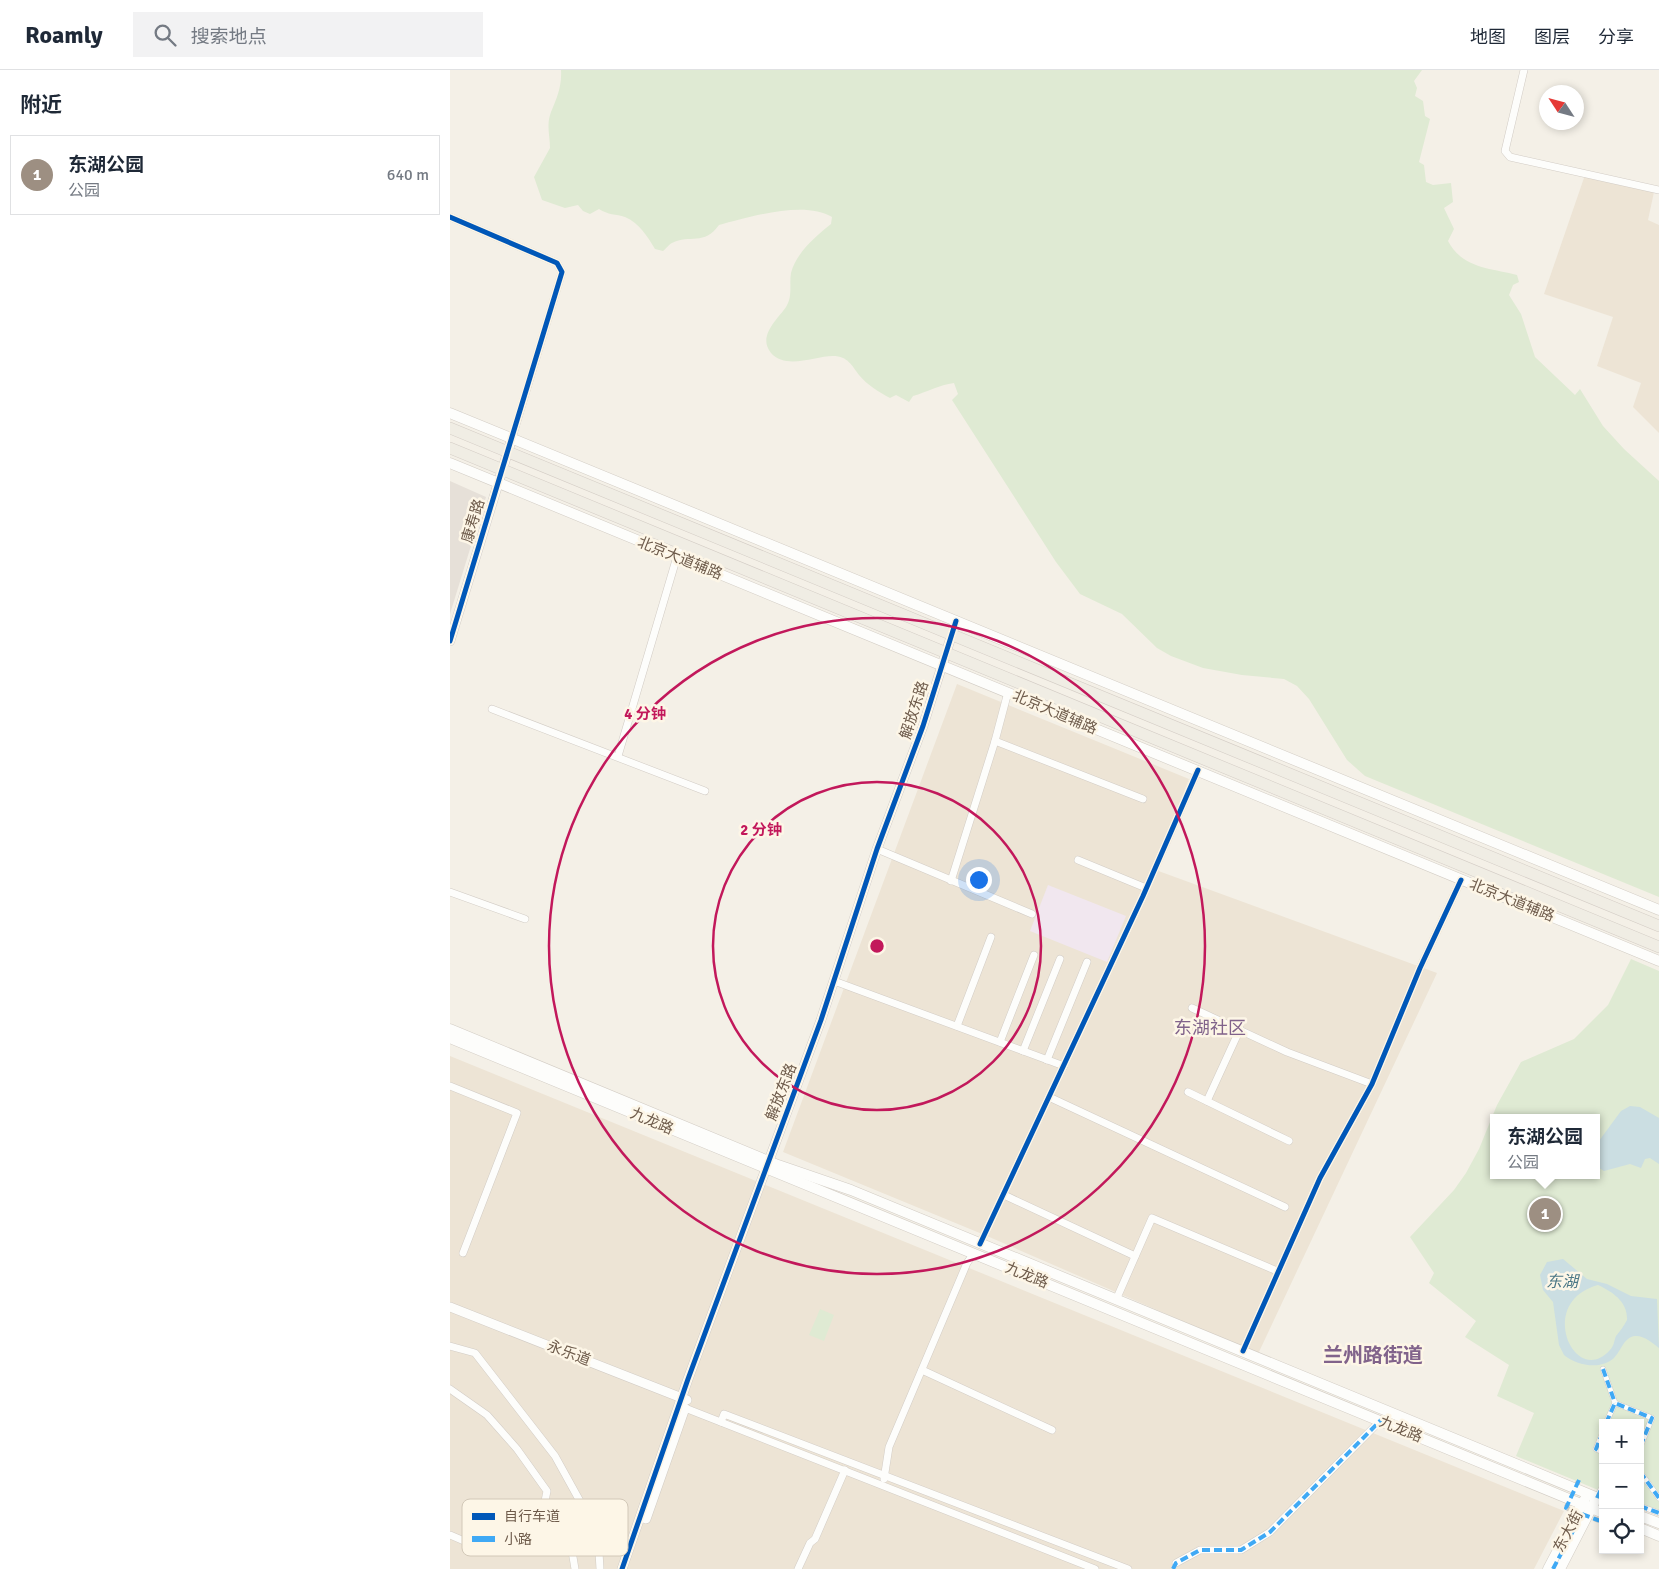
<!DOCTYPE html>
<html lang="zh">
<head>
<meta charset="utf-8">
<style>
	:root { --surface:#fff; --page:#f2f2f3; --text:#1f2937; --muted:#747a83; --line:#e0e1e3; --accent:#9d8f82 }
	body { margin:0; font-family:Signika,"Noto Sans SC",sans-serif; background:var(--page); color:var(--text) }
	.controls { position:absolute; right:15px; bottom:15px; display:grid; overflow:hidden; border-radius:0px; box-shadow:0 2px 8px #0003 }
	.controls button { width:45px; height:45px; display:grid; place-items:center; padding:0; border:0; border-bottom:1px solid var(--line); background:var(--surface); color:var(--text); font:25px sans-serif }
	.compass { position:absolute; left:1089px; top:15px; width:45px; height:45px; border-radius:50%; background:var(--surface); box-shadow:0 2px 8px #0003; rotate:306deg }
	.you { position:absolute; left:528px; top:809px; width:18px; height:18px; margin:-12px; border:4px solid #fff; border-radius:50%; background:#1a73e8; box-shadow:0 0 0 8px #1a73e833 }
	.badge { display:grid; place-items:center; width:32px; height:32px; border-radius:50%; background:var(--accent); color:#fff; font-size:16px; font-weight:700 }
	.pin { position:absolute; translate:-50% -50%; border:2px solid #fff; box-shadow:0 1px 5px #0006 }
	.popup { position:absolute; left:1040px; top:1044px; width:110px; height:65px; box-sizing:border-box; display:grid; place-content:center; border-radius:0px; background:var(--surface); filter:drop-shadow(0 1px 4px #0005); font-size:16px; white-space:nowrap; color:var(--muted) }
	.popup b { font-size:19px; color:var(--text) }
	.popup::after { content:''; position:absolute; left:50%; top:100%; margin-left:-10px; border:10px solid transparent; border-top-color:var(--surface) }
	.list { margin:0; padding:0; list-style:none }
	h2 { display:flex; justify-content:space-between; align-items:center; height:65px; margin:0; padding:0 20px; font-size:21px }
	h2 small { font-size:16px; font-weight:400; color:var(--muted) }
	.list li { display:grid; grid-template-columns:32px 1fr auto; gap:15px; align-items:center; box-sizing:border-box; height:80px; margin:0 10px 10px; padding:0 10px; border:1px solid var(--line); border-radius:0px }
	.list b { display:block; font-size:19px; white-space:nowrap }
	.list p { margin:0; font-size:16px; white-space:nowrap; color:var(--muted) }
	.list em { font-size:16px; font-style:normal; color:var(--muted) }
	.icon { flex:none; width:28px; height:28px; fill:none; stroke:currentColor; stroke-width:2; stroke-linecap:round; stroke-linejoin:round }
	.map { position:relative; flex:none; width:1209px; height:1499px; overflow:hidden }
	header { display:flex; align-items:center; gap:30px; box-sizing:border-box; height:70px; padding:0 25px; background:var(--surface); border-bottom:1px solid var(--line) }
	header strong { font-size:24px }
	nav { display:flex; gap:28px; margin-inline-start:auto; font-size:18px }
	.search { width:350px; height:45px; background:var(--page); display:flex; align-items:center; gap:12px; box-sizing:border-box; padding:0 18px; border-radius:0px; color:var(--muted); font-size:19px }
	main { display:flex }
	aside { flex:1; background:var(--surface) }
	.map>svg:first-child { display:block }
	.residential { fill:#ede4d5 }
	.industrial { fill:#e6e0d8 }
	.education { fill:#f1e7ef }
	.green { fill:#dfead3; fill-rule:evenodd }
	.water { fill:#cbdee2; fill-rule:evenodd }
	.lines { fill:none; stroke-linecap:round; stroke-linejoin:round }
	.pedestrian-tunnel { stroke:#d2cbc0; stroke-width:5; stroke-dasharray:5 2.5; stroke-linecap:butt }
	.pedestrian-casing { stroke:#d2ccc5; stroke-width:6 }
	.minor-casing { stroke:#d2ccc5; stroke-width:8 }
	.tertiary-casing { stroke:#d2ccc5; stroke-width:10 }
	.secondary-casing { stroke:#d2ccc4; stroke-width:11 }
	.primary-casing { stroke:#d3ccc5; stroke-width:12 }
	.pedestrian { stroke:#fdfdfb; stroke-width:5 }
	.minor { stroke:#fdfdfb; stroke-width:7 }
	.tertiary { stroke:#fdfdfb; stroke-width:9 }
	.secondary { stroke:#fdfdfb; stroke-width:10 }
	.primary { stroke:#f0ede4; stroke-width:11 }
	.quiet { stroke:#3fa9f5; stroke-width:4; stroke-dasharray:8 4; stroke-linecap:butt }
	.cycleway-casing { stroke:#fdf6e7; stroke-width:8 }
	.cycleway { stroke:#0057b8; stroke-width:5 }
	.ring { fill:none; stroke:#c2185b; stroke-width:2.5 }
	.labels { text-anchor:middle; dominant-baseline:central; stroke-width:5; stroke-linejoin:round; paint-order:stroke }
	.street-label { font-size:15px; fill:#6e5b4b; stroke:#fdf6e7 }
	.water-label { font-size:16px; font-style:italic; fill:#4b7786; stroke:#fdf6e7 }
	.quarter-label { font-size:18px; fill:#81638b; stroke:#fdf6e7 }
	.district-label { font-size:20px; font-weight:bold; fill:#81638b; stroke:#fdf6e7 }
	.key { fill:#fdf6e7; stroke:#d2c8b8; stroke-width:1 }
	.key-label { font-size:14px; fill:#6e5b4b }
	.centre { fill:#c2185b; stroke:#fdf6e7; stroke-width:2.5 }
	.ring-label { font-size:15px; text-anchor:middle; font-weight:bold; fill:#c2185b; stroke:#fdf6e7; stroke-width:5; stroke-linejoin:round; paint-order:stroke }
</style>
</head>
<body>
<header>
<strong>Roamly</strong>
<div class="search"><svg class="icon" aria-label="search" viewBox="0 0 24 24"><circle cx="10" cy="10" r="6"/><path d="M15 15l6 6"/></svg>搜索地点</div>
<nav><a>地图</a><a>图层</a><a>分享</a></nav>
</header>
<main>
<aside>
<h2>附近<small></small></h2>
<ul class="list">
<li><span class="badge">1</span><div><b>东湖公园</b><p>公园</p></div><em>640 m</em></li>
</ul>
</aside>
<div class="map">
<svg width="1209" height="1499" viewBox="0 0 1209 1499">
	<rect width="100%" height="100%" fill="#f4f0e7"/>
	<!-- residential -->
	<g class="residential">
		<polygon points="1135,105 1204,122 1198,150 1209,155 1209,363 1183,337 1191,313 1147,296 1163,247 1094,224"/>
		<polygon points="507,614 739,709 703,799 987,903 808,1284 537,1166 333,1082"/>
		<polygon points="0,986 1114,1441 1084,1499 0,1499"/>
	</g>
	<!-- industrial -->
	<polygon class="industrial" points="0,411 36,427 0,544"/>
	<!-- education -->
	<polygon class="education" points="598,815 676,846 657,892 580,861"/>
	<!-- green -->
	<g class="green">
		<path d="M111 0H972L964 11 967 18 965 26 973 31 975 46 980 49 969 92 974 95 976 112 983 115 1001 113 1003 132 994 138 1004 159 998 171C1013 199 1041 198 1067 205L1069 212 1063 215 1059 225 1071 244 1085 287 1125 325 1130 319 1153 356 1174 379 1209 411V827L915 706 897 690 859 629 847 616 834 609 792 605 753 598 721 586 707 578 672 544 630 524 606 492 502 330 508 324 504 313C489 315 477 322 463 326L459 332 446 325 440 328C429 322 417 315 409 305 402 296 398 286 383 286 365 286 336 300 321 283 307 266 328 249 336 237 343 226 339 214 341 203 346 183 366 166 381 154L382 147C355 130 298 147 269 155 254 176 240 164 222 173 219 174 216 179 213 181L205 179C198 167 189 153 175 147 166 144 158 145 149 139L140 144 133 141 128 135 115 138 92 130 84 107 100 78C100 66 96 55 101 42 107 28 112 16 111 0Z"/>
		<path d="M1181 889 1209 901V1445L1190 1437V1353H1153V1422L1066 1386 1084 1343 1047 1326 1059 1295 1015 1267 1026 1251 979 1213 984 1203 960 1167 1004 1120 1016 1103 1029 1079 1047 1035 1071 992 1124 969 1158 935ZM1044 1048H1146V1105H1044Z"/>
		<polygon points="370,1239 384,1245 374,1271 359,1265"/>
	</g>
	<!-- water -->
	<g class="water">
		<polygon points="1180,1036 1190,1037 1209,1048 1209,1094 1200,1088 1195,1089 1191,1098 1180,1094 1154,1101 1146,1096 1146,1075 1171,1041"/>
		<path d="M1113 1189 1137 1209 1157 1214 1181 1226 1207 1229 1209 1278C1203 1273 1193 1265 1185 1266 1174 1267 1171 1281 1164 1288 1151 1300 1127 1296 1114 1285L1109 1275 1103 1232 1093 1220 1090 1205 1097 1192ZM1148 1215C1163 1222 1178 1232 1177 1250 1174 1256 1170 1261 1166 1266 1164 1271 1164 1276 1160 1280 1125 1319 1085 1232 1148 1215Z"/>
	</g>
	<g class="lines">
		<!-- pedestrian-tunnel -->
		<g class="pedestrian-tunnel">
			<polyline points="1129,1443 1116,1438 1129,1410"/>
			<polyline points="1137,1446 1153,1452"/>
		</g>
		<defs>
			<g id="pedestrian">
				<polyline points="1153,1299 1165,1333"/>
				<polyline points="1156,1353 1165,1333 1202,1348 1190,1377"/>
				<polyline points="1153,1362 1146,1379 1153,1382"/>
				<polyline points="1190,1402 1209,1428"/>
				<polyline points="1147,1427 1153,1415"/>
				<polyline points="1190,1436 1209,1443"/>
			</g>
			<g id="minor">
				<polyline points="1074,0 1055,81 1060,87 1209,120"/>
				<polyline points="0,147 107,193 112,202 62,368"/>
				<polyline points="42,639 255,721"/>
				<polyline points="545,671 693,729"/>
				<polyline points="168,686 231,473"/>
				<polyline points="427,779 582,844"/>
				<polyline points="628,790 696,818"/>
				<polyline points="501,811 545,671 558,622"/>
				<polyline points="0,822 75,849"/>
				<polyline points="384,911 614,996"/>
				<polyline points="742,938 837,982 922,1014"/>
				<polyline points="507,956 541,867"/>
				<polyline points="550,972 584,885"/>
				<polyline points="573,981 610,889"/>
				<polyline points="597,990 637,892"/>
				<polyline points="0,1016 67,1043 13,1183"/>
				<polyline points="738,1022 839,1071"/>
				<polyline points="599,1027 835,1137"/>
				<polyline points="757,1031 790,959"/>
				<polyline points="554,1125 685,1186"/>
				<polyline points="530,1174 693,826 748,700"/>
				<polyline points="666,1230 702,1148 827,1201"/>
				<polyline points="0,1276 25,1283 105,1386 131,1433 149,1482 150,1499"/>
				<polyline points="793,1281 870,1108 922,1014 970,898 1011,810"/>
				<polyline points="472,1300 602,1360"/>
				<path d="M0 1319 37 1345 67 1379 97 1421 95 1431C116 1458 120 1465 125 1499"/>
				<polyline points="235,1338 645,1499"/>
				<polyline points="271,1352 274,1344 678,1499"/>
				<polyline points="434,1409 439,1377 517,1193 524,1183"/>
				<polyline points="0,1465 35,1480"/>
				<polyline points="726,1493 750,1480 791,1480 820,1462 931,1350"/>
				<polyline points="348,1499 360,1473 365,1469 395,1400"/>
			</g>
			<g id="tertiary">
				<polyline points="0,571 62,368"/>
				<polyline points="0,1237 237,1330"/>
				<polyline points="196,1449 235,1338"/>
				<polyline points="172,1499 238,1309 371,950 427,779 473,656 506,551"/>
			</g>
			<g id="secondary">
				<polyline points="0,343 1209,840"/>
				<polyline points="0,393 1209,891"/>
				<polyline points="0,959 328,1095 401,1120 1153,1430"/>
				<polyline points="0,968 1153,1443"/>
				<polyline points="1190,1446 1209,1453"/>
				<polyline points="1190,1458 1209,1466"/>
				<polyline points="1098,1499 1135,1429"/>
				<polyline points="1110,1499 1144,1433"/>
			</g>
			<g id="primary">
				<polyline points="0,358 1209,856"/>
				<polyline points="0,378 1209,877"/>
			</g>
		</defs>
		<!-- pedestrian casing -->
		<use href="#pedestrian" class="pedestrian-casing"/>
		<!-- minor casing -->
		<use href="#minor" class="minor-casing"/>
		<!-- tertiary casing -->
		<use href="#tertiary" class="tertiary-casing"/>
		<!-- secondary casing -->
		<use href="#secondary" class="secondary-casing"/>
		<!-- primary casing -->
		<use href="#primary" class="primary-casing"/>
		<!-- pedestrian -->
		<use href="#pedestrian" class="pedestrian"/>
		<!-- minor -->
		<use href="#minor" class="minor"/>
		<!-- tertiary -->
		<use href="#tertiary" class="tertiary"/>
		<!-- secondary -->
		<use href="#secondary" class="secondary"/>
		<!-- primary -->
		<use href="#primary" class="primary"/>
		<!-- quiet -->
		<g class="quiet">
			<polyline points="1153,1299 1165,1333"/>
			<polyline points="1156,1353 1165,1333 1202,1348 1190,1377"/>
			<polyline points="1153,1362 1146,1379 1153,1382"/>
			<polyline points="1190,1402 1209,1428"/>
			<polyline points="1129,1410 1116,1438 1153,1452"/>
			<polyline points="1147,1428 1153,1415"/>
			<polyline points="1190,1436 1209,1443"/>
			<polyline points="723,1499 726,1493 750,1480 791,1480 820,1462 931,1350"/>
			<polyline points="1103,1499 1132,1444"/>
		</g>
		<defs>
			<g id="cycleway">
				<polyline points="0,147 107,193 112,202 0,571"/>
				<polyline points="530,1174 693,826 748,700"/>
				<polyline points="793,1281 870,1108 922,1014 970,898 1011,810"/>
				<polyline points="172,1499 238,1309 371,950 427,779 473,656 506,551"/>
			</g>
		</defs>
		<!-- cycleway casing -->
		<use href="#cycleway" class="cycleway-casing"/>
		<!-- cycleway -->
		<use href="#cycleway" class="cycleway"/>
	</g>
	<!-- distance rings -->
	<g class="ring">
		<circle cx="427" cy="876" r="164"/>
		<circle cx="427" cy="876" r="328"/>
	</g>
	<g class="labels">
		<!-- street labels -->
		<g class="street-label">
			<text transform="translate(23 451) rotate(-73)">康寿路</text>
			<text transform="translate(230 488) rotate(22)">北京大道辅路</text>
			<text transform="translate(464 640) rotate(-72)">解放东路</text>
			<text transform="translate(605 642) rotate(23)">北京大道辅路</text>
			<text transform="translate(1062 830) rotate(22)">北京大道辅路</text>
			<text transform="translate(331 1022) rotate(-69)">解放东路</text>
			<text transform="translate(202 1051) rotate(23)">九龙路</text>
			<text transform="translate(577 1205) rotate(22)">九龙路</text>
			<text transform="translate(119 1283) rotate(21)">永乐道</text>
			<text transform="translate(951 1359) rotate(22)">九龙路</text>
			<text transform="translate(1118 1461) rotate(-62)">东大街</text>
		</g>
		<!-- water labels -->
		<g class="water-label">
			<text x="1112" y="1212">东湖</text>
		</g>
		<!-- quarter labels -->
		<g class="quarter-label">
			<text x="760" y="958">东湖社区</text>
		</g>
		<!-- district labels -->
		<g class="district-label">
			<text x="923" y="1285">兰州路街道</text>
		</g>
	</g>
	<!-- legend -->
	<rect x="12" y="1429" width="166" height="57" rx="8" class="key"/>
	<rect x="22" y="1443" width="23" height="7" fill="#0057b8"/>
	<rect x="22" y="1466" width="23" height="6" fill="#3fa9f5"/>
	<g class="key-label">
		<text x="54" y="1451">自行车道</text>
		<text x="54" y="1474">小路</text>
	</g>
	<circle cx="427" cy="876" r="8" class="centre"/>
	<g class="ring-label">
		<text x="195" y="649">4 分钟</text>
		<text x="311" y="765">2 分钟</text>
	</g>
</svg>
<div class="controls">
<button>+</button>
<button>−</button>
<button><svg class="icon" aria-label="locate" viewBox="0 0 24 24"><circle cx="12" cy="12" r="6"/><path d="M12 2v4M12 18v4M2 12h4M18 12h4"/></svg></button>
</div>
<svg class="compass" viewBox="-18 -18 36 36"><path d="M0-13l5 13h-10z" fill="#e53935"/><path d="M0 13l5-13h-10z" fill="#747a83"/></svg>
<div class="you"></div>
<div class="pin badge" style="left:1095px;top:1144px">1</div>
<div class="popup"><b>东湖公园</b>公园</div>
</div>
</main>
</body>
</html>
